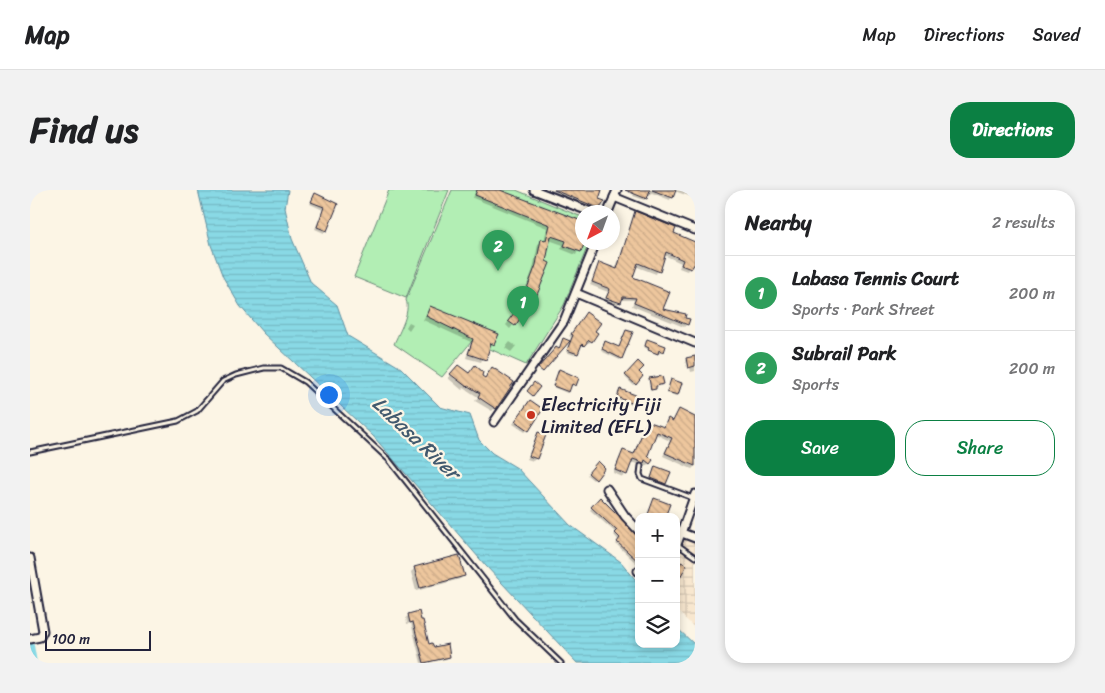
<!DOCTYPE html>
<html lang="en">
<head>
<meta charset="utf-8">
<style>
	:root { --surface:#fff; --page:#f2f2f2; --text:#202124; --muted:#757577; --line:#e0e0e0; --accent:#0b8043 }
	body { margin:0; font-family:Sriracha,sans-serif; background:var(--page); color:var(--text) }
	.controls { position:absolute; right:15px; bottom:15px; display:grid; overflow:hidden; border-radius:10px; box-shadow:0 2px 8px #0003 }
	.controls button { width:45px; height:45px; display:grid; place-items:center; padding:0; border:0; border-bottom:1px solid var(--line); background:var(--surface); color:var(--text); font:25px sans-serif }
	.compass { position:absolute; left:545px; top:15px; width:45px; height:45px; border-radius:50%; background:var(--surface); box-shadow:0 2px 8px #0003; rotate:221deg }
	.scale { position:absolute; left:15px; bottom:12px; width:106px; box-sizing:border-box; padding-left:5px; border:2px solid #22223b; border-top:0; font-size:14px; line-height:18px; white-space:nowrap; color:#22223b; -webkit-text-stroke:4px #fcf5e5; paint-order:stroke }
	.you { position:absolute; left:298px; top:204px; width:18px; height:18px; margin:-12px; border:4px solid #fff; border-radius:50%; background:#1a73e8; box-shadow:0 0 0 8px #1a73e833 }
	.badge { display:grid; place-items:center; width:32px; height:32px; border-radius:50%; background:var(--accent); color:#fff; font-size:16px; font-weight:700 }
	.pin { position:absolute; translate:-50% -41px; filter:drop-shadow(0 1px 2px #0008) }
	.pin::after { content:''; position:absolute; top:26px; width:18px; height:15px; background:inherit; clip-path:polygon(0 0,100% 0,50% 100%) }
	.list { margin:0; padding:0; list-style:none }
	h2 { display:flex; justify-content:space-between; align-items:center; height:65px; margin:0; padding:0 20px; font-size:21px }
	h2 small { font-size:16px; font-weight:400; color:var(--muted) }
	.list li { display:grid; grid-template-columns:32px 1fr auto; gap:15px; align-items:center; box-sizing:border-box; height:75px; padding:0 20px; border-top:1px solid var(--line) }
	.list b { display:block; font-size:19px; white-space:nowrap }
	.list p { margin:0; font-size:16px; white-space:nowrap; color:var(--muted) }
	.list em { font-size:16px; font-style:normal; color:var(--muted) }
	.actions { display:flex; gap:10px; padding:15px 20px }
	.actions a { flex:1; padding:11px 0; border:1px solid var(--accent); border-radius:20px; text-align:center; font-size:18px; color:var(--accent) }
	.actions .main { background:var(--accent); color:#fff }
	.icon { flex:none; width:28px; height:28px; fill:none; stroke:currentColor; stroke-width:2; stroke-linecap:round; stroke-linejoin:round }
	.map { position:relative; flex:none; width:665px; height:473px; overflow:hidden; border-radius:20px }
	header { display:flex; align-items:center; gap:30px; box-sizing:border-box; height:70px; padding:0 25px; background:var(--surface); border-bottom:1px solid var(--line) }
	header strong { font-size:24px }
	nav { display:flex; gap:28px; margin-inline-start:auto; font-size:18px }
	.intro { display:flex; align-items:center; justify-content:space-between; box-sizing:border-box; height:120px; padding:0 30px }
	h1 { margin:0; font-size:35px }
	.button { padding:12px 22px; border-radius:20px; background:var(--accent); color:#fff; font-size:18px; font-weight:700 }
	main { display:flex; gap:30px; padding:0 30px }
	aside { flex:1; background:var(--surface); border-radius:20px; box-shadow:0 2px 8px #0003 }
	.map>svg:first-child { display:block }
	.industrial { fill:url(#industrial-grid) }
	.grass { fill:#b2eeb4; stroke:#6a8878 }
	.water { fill:url(#water-rules); stroke:#6090a1 }
	.shadow { fill:#0003 }
	.lines { fill:none; stroke-linecap:round; stroke-linejoin:round }
	.canal { stroke:#89d9e5; stroke-width:8 }
	.building { fill:url(#building-back-hatch); stroke:#22223b }
	.lane-casing { stroke:#22223b; stroke-width:7 }
	.street-casing { stroke:#22223b; stroke-width:11 }
	.lane { stroke:#fcf5e5; stroke-width:3 }
	.street { stroke:#fcf5e5; stroke-width:7 }
	.poi-dot { fill:#c8321e; stroke:#fcf5e5; stroke-width:2 }
	.labels { text-anchor:middle; dominant-baseline:central; stroke-width:4.5; stroke-linejoin:round; paint-order:stroke }
	.poi-label { font-size:19px; fill:#22223b; stroke:#fcf5e5; text-anchor:start }
	.water-label { font-size:20px; font-style:italic; fill:#41596e; stroke:#fcf5e5 }
</style>
</head>
<body>
<header>
<strong>Map</strong>
<nav><a>Map</a><a>Directions</a><a>Saved</a></nav>
</header>
<div class="intro"><h1>Find us</h1><a class="button">Directions</a></div>
<main>
<div class="map">
<svg width="665" height="473" viewBox="0 0 665 473">
	<defs>
		<pattern id="industrial-grid" width="8" height="8" patternUnits="userSpaceOnUse" patternTransform="scale(1.25)"><rect width="8" height="8" fill="#f8e7cf"/><path d="M0 4h8M4 0v8" fill="none" stroke="#d4c6b3"/></pattern>
		<pattern id="water-rules" width="6" height="5" patternUnits="userSpaceOnUse" patternTransform="scale(1.25)"><rect width="6" height="5" fill="#89d9e5"/><path d="M0 2.5h6" fill="none" stroke="#76bac5"/></pattern>
		<pattern id="building-back-hatch" width="6" height="6" patternUnits="userSpaceOnUse" patternTransform="scale(1.25)"><rect width="6" height="6" fill="#edc69d"/><path d="M-1 5l2 2M0 0l6 6M5-1l2 2" fill="none" stroke="#cbaa88"/></pattern>
	</defs>
	<rect width="100%" height="100%" fill="#fcf5e5"/>
	<filter id="ink" filterUnits="userSpaceOnUse"><feTurbulence type="fractalNoise" baseFrequency=".02" numOctaves="2"/><feDisplacementMap in="SourceGraphic" scale="10" xChannelSelector="R" yChannelSelector="G"/><feConvolveMatrix kernelMatrix="1 2 1 2 8 2 1 2 1" color-interpolation-filters="sRGB"/></filter>
	<g filter="url(#ink)">
		<!-- industrial -->
		<polygon class="industrial" points="648,339 665,344 665,438 646,420"/>
		<!-- grass -->
		<g class="grass">
			<polygon points="359,0 419,0 376,108 324,87"/>
			<path d="M422 0H486L552 27V52L559 53 534 115 496 175 442 151 412 187 364 154C369 142 381 122 376 110Z"/>
		</g>
		<!-- water -->
		<polygon class="water" points="168,0 258,0 255,18 262,49 281,93 307,115 318,146 371,178 410,217 440,225 449,250 462,263 487,278 540,335 591,372 609,394 609,454 646,454 646,437 665,455 665,473 547,473 456,376 343,246 233,143 210,116 193,87 181,55"/>
		<!-- shadow -->
		<g class="shadow">
			<polygon points="446,0 467,0 552,33 552,52 546,65 531,59 533,55 519,50 501,116 498,120 495,119 480,139 476,135 488,119 503,79 508,54 514,51 517,38 443,8"/>
			<polygon points="514,0 571,0 567,10 573,12 565,19"/>
			<polygon points="603,0 665,0 665,3 662,7 644,1 640,10 622,3 614,10 603,6 605,1"/>
			<polygon points="285,4 294,8 296,40 294,43 285,39 293,20 280,14"/>
			<polygon points="606,23 642,44 665,52 665,77 661,75 657,81 649,78 651,73 634,65 626,84 605,76 601,88 632,120 654,128 657,134 654,137 602,116 604,110 591,110 587,115 574,111 578,102 560,95 570,74 585,80"/>
			<polygon points="400,117 463,154 458,157 451,172 436,168 441,152 393,130"/>
			<polygon points="556,123 564,141 561,151 559,153 556,151 551,157 549,156 544,165 536,162 541,147 539,146"/>
			<polygon points="379,132 383,134 379,140 376,137"/>
			<polygon points="596,141 590,170 571,161 574,154 589,158"/>
			<polygon points="617,151 634,157 633,162 626,164 614,157"/>
			<polygon points="480,152 486,156 481,162 475,158"/>
			<polygon points="665,167 665,181 661,182 660,178 657,178 655,170"/>
			<polygon points="608,173 607,182 612,186 603,195 595,187"/>
			<polygon points="425,179 454,189 462,179 465,218 462,221 445,211 448,207 434,198 432,200 418,188"/>
			<polygon points="529,182 545,195 541,195 537,203 523,197"/>
			<polygon points="620,190 632,194 620,201"/>
			<polygon points="641,191 651,193 646,206 636,203"/>
			<polygon points="590,201 606,207 602,215 586,209"/>
			<polygon points="497,214 498,240 495,242 483,234"/>
			<polygon points="649,221 665,228 665,276 662,279 633,266 640,251 625,244 617,266 622,270 616,276 612,273 610,275 601,272 593,287 583,283 593,261 603,265 617,232 633,238 638,230 642,232"/>
			<polygon points="508,244 506,268 503,271 497,269"/>
			<polygon points="568,273 574,278 563,290 557,285"/>
			<polygon points="624,279 635,293 634,294 620,289"/>
			<polygon points="569,309 609,349 607,374 586,354 589,351 584,345 586,343 560,320"/>
			<polygon points="385,378 433,385 430,389 386,401 381,382"/>
			<polygon points="388,423 398,455 419,467 416,469 391,473 381,433 377,434 376,427"/>
		</g>
		<g class="lines">
			<!-- canal -->
			<polyline class="canal" points="0,456 3,473"/>
		</g>
		<!-- building -->
		<g class="building">
			<polygon points="447,0 470,0 552,31 552,52 555,52 551,62 534,56 536,51 521,46 516,71 520,73 502,117 499,116 485,136 478,131 491,114 506,75 511,49 516,50 520,35 445,5"/>
			<polygon points="524,0 572,0 569,9 575,11 571,17 566,17"/>
			<polygon points="595,0 620,0 617,9"/>
			<polygon points="622,0 646,0 643,8"/>
			<polygon points="285,3 308,14 297,41 287,37 294,17 281,12"/>
			<polygon points="605,21 646,38 644,43 665,52 665,73 661,79 651,75 653,70 636,62 630,82 608,73 603,87 640,102 633,119 656,124 655,128 660,129 658,135 604,113 606,108 593,107 591,113 576,108 580,99 562,92 569,72 587,79"/>
			<polygon points="400,116 469,144 464,155 461,153 456,170 438,164 443,149 396,126"/>
			<polygon points="556,122 571,133 565,141 568,143 562,152 559,150 554,156 552,154 548,164 537,160 543,145 541,144"/>
			<polygon points="596,140 603,142 592,169 572,159 575,151 589,157"/>
			<polygon points="533,148 540,151 513,182 508,178 526,157 529,159"/>
			<polygon points="617,149 636,156 634,162 629,160 628,164 618,160 619,158 615,156"/>
			<polygon points="665,166 665,176 658,178 656,168"/>
			<polygon points="608,171 614,177 609,182 613,186 606,195 595,185"/>
			<polygon points="428,175 439,183 445,175 453,182 452,186 455,188 462,177 484,192 466,219 448,207 450,203 438,196 437,197 420,184"/>
			<polygon points="529,179 549,188 546,196 542,194 539,202 523,196"/>
			<polygon points="632,186 634,194 626,196 626,199 621,200 619,188"/>
			<polygon points="641,189 652,193 648,205 637,202"/>
			<polygon points="504,192 510,197 503,206 497,201"/>
			<polygon points="590,199 608,206 604,214 587,207"/>
			<polygon points="500,210 513,219 499,241 485,231"/>
			<polygon points="649,219 665,227 665,276 635,263 642,248 627,242 618,265 623,270 620,274 615,270 614,273 603,269 597,285 585,280 593,260 604,264 617,231 634,237 638,228 643,231"/>
			<polygon points="508,242 516,245 507,269 499,266"/>
			<polygon points="568,271 575,278 566,290 558,283"/>
			<polygon points="625,276 641,282 636,294 621,288"/>
			<polygon points="570,307 609,346 609,372 587,352 590,348 585,343 587,341 561,317"/>
			<polygon points="624,308 640,314 635,327 617,327"/>
			<polygon points="429,365 435,386 390,398 384,377"/>
			<polygon points="651,372 657,375 646,394 646,375 649,376"/>
			<polygon points="389,421 391,430 393,430 399,454 402,453 404,457 418,454 420,467 394,473 383,432 380,433 378,424"/>
		</g>
		<g class="lines">
			<defs>
				<g id="lane">
					<polyline points="0,262 148,231 167,221 193,191 206,185 234,178 251,178 275,192 359,270 485,429 531,473"/>
					<polyline points="611,276 610,284 612,289 663,308"/>
					<polyline points="648,355 665,367"/>
				</g>
				<g id="street">
					<polyline points="504,0 561,22"/>
					<polyline points="584,7 665,40"/>
					<polyline points="578,22 587,0"/>
					<polyline points="546,103 665,153"/>
					<polyline points="464,232 534,131 566,52"/>
					<polyline points="577,299 595,326 609,341"/>
					<polyline points="652,343 665,348"/>
					<polyline points="646,357 665,304"/>
					<polyline points="0,368 13,441 10,447 0,449"/>
					<polyline points="608,381 609,380"/>
				</g>
			</defs>
			<!-- lane casing -->
			<use href="#lane" class="lane-casing"/>
			<!-- street casing -->
			<use href="#street" class="street-casing"/>
			<!-- lane -->
			<use href="#lane" class="lane"/>
			<!-- street -->
			<use href="#street" class="street"/>
		</g>
	</g>
	<!-- markers -->
	<circle class="poi-dot" cx="501" cy="225" r="5"/>
	<g class="labels">
		<!-- poi labels -->
		<g class="poi-label">
			<text x="511" y="214">Electricity Fiji<tspan x="511" dy="22">Limited (EFL)</tspan></text>
		</g>
		<!-- water labels -->
		<g class="water-label">
			<text transform="translate(386 248) rotate(43)">Labasa River</text>
		</g>
	</g>
</svg>
<div class="controls">
<button>+</button>
<button>−</button>
<button><svg class="icon" aria-label="layers" viewBox="0 0 24 24"><path d="M12 4l9 5-9 5-9-5zM3 14l9 5 9-5"/></svg></button>
</div>
<svg class="compass" viewBox="-18 -18 36 36"><path d="M0-13l5 13h-10z" fill="#e53935"/><path d="M0 13l5-13h-10z" fill="#757577"/></svg>
<div class="scale">100 m</div>
<div class="you"></div>
<div class="pin badge" style="left:493px;top:137px;background:#2e9e5b">1</div>
<div class="pin badge" style="left:468px;top:81px;background:#2e9e5b">2</div>
</div>
<aside>
<h2>Nearby<small>2 results</small></h2>
<ul class="list">
<li><span class="badge" style="background:#2e9e5b">1</span><div><b>Labasa Tennis Court</b><p>Sports · Park Street</p></div><em>200 m</em></li>
<li><span class="badge" style="background:#2e9e5b">2</span><div><b>Subrail Park</b><p>Sports</p></div><em>200 m</em></li>
</ul>
<div class="actions"><a class="main">Save</a><a>Share</a></div>
</aside>
</main>
</body>
</html>
